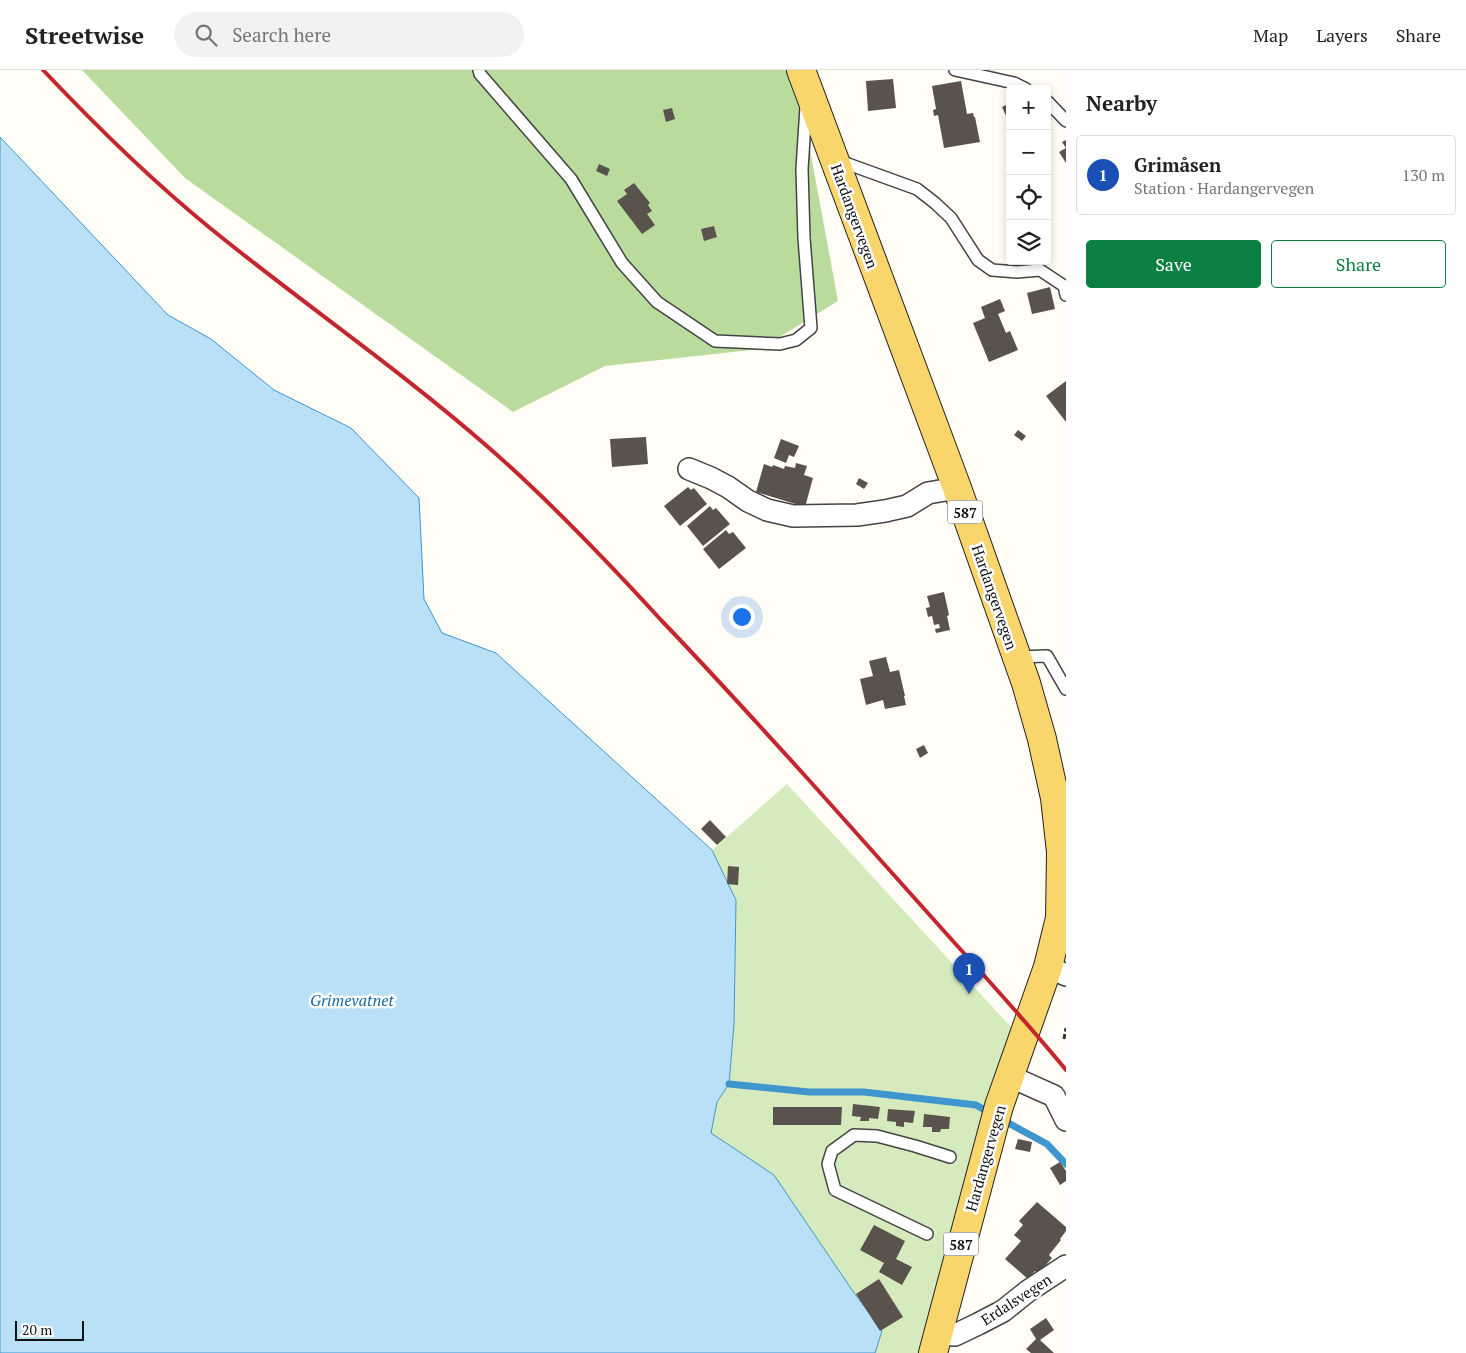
<!DOCTYPE html>
<html lang="en">
<head>
<meta charset="utf-8">
<style>
	:root { --surface:#fff; --page:#f2f2f2; --text:#222; --muted:#767676; --line:#e0e0e0; --accent:#0b8043 }
	body { margin:0; font-family:"PT Serif",serif; background:var(--page); color:var(--text) }
	.controls { position:absolute; right:15px; top:15px; display:grid; overflow:hidden; border-radius:5px; box-shadow:0 2px 8px #0003 }
	.controls button { width:45px; height:45px; display:grid; place-items:center; padding:0; border:0; border-bottom:1px solid var(--line); background:var(--surface); color:var(--text); font:25px sans-serif }
	.scale { position:absolute; left:15px; bottom:12px; width:69px; box-sizing:border-box; padding-left:5px; border:2px solid #111; border-top:0; font-size:14px; line-height:18px; white-space:nowrap; color:#111; -webkit-text-stroke:4px #fff; paint-order:stroke }
	.you { position:absolute; left:741px; top:546px; width:18px; height:18px; margin:-12px; border:4px solid #fff; border-radius:50%; background:#1a73e8; box-shadow:0 0 0 8px #1a73e833 }
	.badge { display:grid; place-items:center; width:32px; height:32px; border-radius:50%; background:var(--accent); color:#fff; font-size:16px; font-weight:700 }
	.pin { position:absolute; translate:-50% -41px; filter:drop-shadow(0 1px 2px #0008) }
	.pin::after { content:''; position:absolute; top:26px; width:18px; height:15px; background:inherit; clip-path:polygon(0 0,100% 0,50% 100%) }
	.list { margin:0; padding:0; list-style:none }
	h2 { display:flex; justify-content:space-between; align-items:center; height:65px; margin:0; padding:0 20px; font-size:21px }
	h2 small { font-size:16px; font-weight:400; color:var(--muted) }
	.list li { display:grid; grid-template-columns:32px 1fr auto; gap:15px; align-items:center; box-sizing:border-box; height:80px; margin:0 10px 10px; padding:0 10px; border:1px solid var(--line); border-radius:5px }
	.list b { display:block; font-size:19px; white-space:nowrap }
	.list p { margin:0; font-size:16px; white-space:nowrap; color:var(--muted) }
	.list em { font-size:16px; font-style:normal; color:var(--muted) }
	.actions { display:flex; gap:10px; padding:15px 20px }
	.actions a { flex:1; padding:11px 0; border:1px solid var(--accent); border-radius:5px; text-align:center; font-size:18px; color:var(--accent) }
	.actions .main { background:var(--accent); color:#fff }
	.icon { flex:none; width:28px; height:28px; fill:none; stroke:currentColor; stroke-width:2; stroke-linecap:round; stroke-linejoin:round }
	.map { position:relative; flex:none; width:1066px; height:1283px; overflow:hidden }
	header { display:flex; align-items:center; gap:30px; box-sizing:border-box; height:70px; padding:0 25px; background:var(--surface); border-bottom:1px solid var(--line) }
	header strong { font-size:24px }
	nav { display:flex; gap:28px; margin-inline-start:auto; font-size:18px }
	.search { width:350px; height:45px; background:var(--page); display:flex; align-items:center; gap:12px; box-sizing:border-box; padding:0 18px; border-radius:28px; color:var(--muted); font-size:19px }
	main { display:flex }
	aside { flex:1; background:var(--surface) }
	.map>svg:first-child { display:block }
	.green { fill:#d5ebbd }
	.forest { fill:#b9dc9c }
	.water { fill:#b9e0f7; stroke:#3f96cf }
	.lines { fill:none; stroke-linecap:round; stroke-linejoin:round }
	.stream { stroke:#3f96cf; stroke-width:7 }
	.building { fill:#5a524d }
	.lane-casing { stroke:#444; stroke-width:14 }
	.street-casing { stroke:#444; stroke-width:24 }
	.primary-casing { stroke:#222; stroke-width:30 }
	.path { stroke:#333; stroke-width:3; stroke-dasharray:5 2.5; stroke-linecap:butt }
	.lane { stroke:#fff; stroke-width:11 }
	.street { stroke:#fff; stroke-width:21 }
	.primary { stroke:#f9d66b; stroke-width:28 }
	.rail { stroke:#c4262e; stroke-width:4 }
	.labels { text-anchor:middle; dominant-baseline:central; stroke-width:5; stroke-linejoin:round; paint-order:stroke }
	.shield { fill:#fff; stroke:#585858; stroke-width:1 }
	.shield-label { font-size:14px; font-weight:bold; fill:#111 }
	.street-label { font-size:15px; fill:#111; stroke:#fff }
	.water-label { font-size:16px; font-style:italic; fill:#1768a6; stroke:#fff }
</style>
</head>
<body>
<header>
<strong>Streetwise</strong>
<div class="search"><svg class="icon" aria-label="search" viewBox="0 0 24 24"><circle cx="10" cy="10" r="6"/><path d="M15 15l6 6"/></svg>Search here</div>
<nav><a>Map</a><a>Layers</a><a>Share</a></nav>
</header>
<main>
<div class="map">
<svg width="1066" height="1283" viewBox="0 0 1066 1283">
	<rect width="100%" height="100%" fill="#fffdf5"/>
	<!-- green -->
	<polygon class="green" points="787,714 1012,958 980,1055 920,1283 875,1283 882,1261 850,1217 710,1063 717,1032 729,1014 734,954 736,830 712,780"/>
	<!-- forest -->
	<polygon class="forest" points="82,0 787,0 803,42 838,231 760,279 605,296 513,342 185,108"/>
	<!-- water -->
	<polygon class="water" points="0,67 168,245 211,269 274,320 351,358 419,428 424,529 442,563 496,583 712,780 736,830 734,954 729,1014 717,1032 711,1063 774,1105 850,1217 882,1261 875,1283 0,1283"/>
	<g class="lines">
		<!-- stream -->
		<g class="stream">
			<polyline points="729,1014 809,1022 864,1022 976,1035 992,1044"/>
			<polyline points="1001,1049 1047,1074 1066,1094"/>
		</g>
	</g>
	<!-- building -->
	<g class="building">
		<polygon points="893,9 896,38 868,41 866,11"/>
		<polygon points="961,11 967,44 973,43 974,47 975,47 980,72 944,78 938,45 934,46 933,40 936,39 932,16"/>
		<polygon points="1010,33 1010,54 1002,37"/>
		<polygon points="672,38 675,49 666,52 663,40"/>
		<polygon points="1066,70 1066,93 1059,82 1066,78 1062,72"/>
		<polygon points="599,94 610,99 607,106 596,101"/>
		<polygon points="634,113 650,133 648,135 652,141 647,144 655,155 642,164 617,131 627,124 624,120"/>
		<polygon points="714,156 717,167 704,171 701,159"/>
		<polygon points="1050,217 1055,239 1032,244 1027,223"/>
		<polygon points="1000,229 1005,241 998,244 1006,263 1010,261 1018,280 989,292 973,253 985,248 981,237"/>
		<polygon points="1066,311 1066,352 1046,326"/>
		<polygon points="1018,360 1026,366 1022,371 1014,365"/>
		<polygon points="646,367 648,394 612,397 610,369"/>
		<polygon points="781,369 799,376 794,387 789,385 786,393 774,388"/>
		<polygon points="796,393 807,396 804,405 813,408 805,437 756,422 764,394 772,397 773,395 784,399 785,396 795,398"/>
		<polygon points="859,408 868,413 864,419 856,414"/>
		<polygon points="688,417 691,420 694,418 707,434 680,456 664,436"/>
		<polygon points="710,436 713,440 716,438 730,454 703,476 687,456"/>
		<polygon points="726,460 729,464 733,462 746,478 719,499 703,479"/>
		<polygon points="944,522 949,545 947,546 950,560 936,563 935,559 940,558 939,554 934,555 932,546 928,547 926,538 930,537 927,526"/>
		<polygon points="886,587 890,602 899,600 905,626 904,626 906,635 885,639 883,630 866,635 860,609 873,606 869,591"/>
		<polygon points="924,675 928,683 920,688 916,679"/>
		<polygon points="710,750 726,767 717,775 701,759"/>
		<polygon points="728,796 739,797 738,815 727,814"/>
		<polygon points="853,1034 880,1037 878,1049 869,1048 869,1051 860,1051 861,1047 852,1046"/>
		<polygon points="773,1037 842,1037 841,1055 773,1055"/>
		<polygon points="888,1039 915,1041 913,1053 904,1052 904,1057 896,1056 896,1052 887,1051"/>
		<polygon points="924,1044 950,1047 949,1059 941,1059 940,1062 932,1062 932,1057 923,1057"/>
		<polygon points="1018,1069 1032,1072 1030,1082 1015,1079"/>
		<polygon points="1060,1092 1066,1101 1066,1111 1060,1115 1050,1098"/>
		<polygon points="1037,1132 1066,1157 1066,1161 1060,1169 1061,1170 1049,1185 1052,1188 1038,1204 1035,1201 1028,1209 1005,1189 1021,1171 1014,1165 1023,1155 1019,1151"/>
		<polygon points="874,1155 905,1171 896,1189 912,1197 902,1215 879,1202 884,1193 860,1180"/>
		<polygon points="879,1209 903,1247 880,1261 856,1224"/>
		<polygon points="1046,1248 1054,1260 1040,1270 1054,1283 1031,1283 1026,1279 1036,1269 1030,1259"/>
	</g>
	<g class="lines">
		<defs>
			<g id="lane">
				<polyline points="479,0 480,4 571,109 622,193 657,232 715,271 780,274 796,270 811,258 804,168 802,99 806,37"/>
				<polyline points="955,0 1014,13 1026,19"/>
				<polyline points="1047,31 1066,51"/>
				<polyline points="837,90 917,119 935,133 951,148 978,190 992,200 1017,202 1040,200 1064,216 1066,225"/>
				<polyline points="1016,587 1047,586 1066,619"/>
				<polyline points="927,1164 835,1120 828,1094 832,1081 854,1065 877,1066 915,1076 950,1087"/>
			</g>
			<g id="street">
				<polyline points="689,399 711,408 728,417 748,431 767,440 793,446 857,445 885,441 907,436 928,423 957,418"/>
				<polyline points="1048,897 1066,905"/>
				<polyline points="1009,1006 1054,1026 1066,1050"/>
				<polyline points="938,1264 955,1265 978,1254 1003,1241 1028,1221 1066,1196"/>
			</g>
			<polyline id="primary" points="801,0 957,418 1026,613 1042,669 1055,728 1061,782 1060,848 1048,897 999,1036 933,1283"/>
		</defs>
		<!-- lane casing -->
		<use href="#lane" class="lane-casing"/>
		<!-- street casing -->
		<use href="#street" class="street-casing"/>
		<!-- primary casing -->
		<use href="#primary" class="primary-casing"/>
		<!-- path -->
		<polyline class="path" points="1064,969 1066,958"/>
		<!-- lane -->
		<use href="#lane" class="lane"/>
		<!-- street -->
		<use href="#street" class="street"/>
		<!-- primary -->
		<use href="#primary" class="primary"/>
		<!-- rail -->
		<path class="rail" d="M43 0C96 56 151 110 210 158 302 233 399 299 488 377 549 430 606 490 661 550 711 602 759 655 808 709 856 763 904 816 952 870 991 913 1029 955 1066 1000"/>
	</g>
	<g class="labels">
		<!-- shield labels -->
		<g class="shield">
			<rect x="947.5" y="430.5" width="35" height="23" rx="4"/>
			<rect x="943.5" y="1162.5" width="35" height="23" rx="4"/>
		</g>
		<g class="shield-label">
			<text x="965" y="442">587</text>
			<text x="961" y="1174">587</text>
		</g>
		<!-- street labels -->
		<g class="street-label">
			<text transform="translate(855 146) rotate(70)">Hardangervegen</text>
			<text transform="translate(995 527) rotate(71)">Hardangervegen</text>
			<text transform="translate(985 1088) rotate(-74)">Hardangervegen</text>
			<text transform="translate(1016 1229) rotate(-33)">Erdalsvegen</text>
		</g>
		<!-- water labels -->
		<g class="water-label">
			<text x="352" y="930">Grimevatnet</text>
		</g>
	</g>
</svg>
<div class="controls">
<button>+</button>
<button>−</button>
<button><svg class="icon" aria-label="locate" viewBox="0 0 24 24"><circle cx="12" cy="12" r="6"/><path d="M12 2v4M12 18v4M2 12h4M18 12h4"/></svg></button>
<button><svg class="icon" aria-label="layers" viewBox="0 0 24 24"><path d="M12 4l9 5-9 5-9-5zM3 14l9 5 9-5"/></svg></button>
</div>
<div class="scale">20 m</div>
<div class="you"></div>
<div class="pin badge" style="left:969px;top:924px;background:#1a4fb4">1</div>
</div>
<aside>
<h2>Nearby<small></small></h2>
<ul class="list">
<li><span class="badge" style="background:#1a4fb4">1</span><div><b>Grimåsen</b><p>Station · Hardangervegen</p></div><em>130 m</em></li>
</ul>
<div class="actions"><a class="main">Save</a><a>Share</a></div>
</aside>
</main>
</body>
</html>
